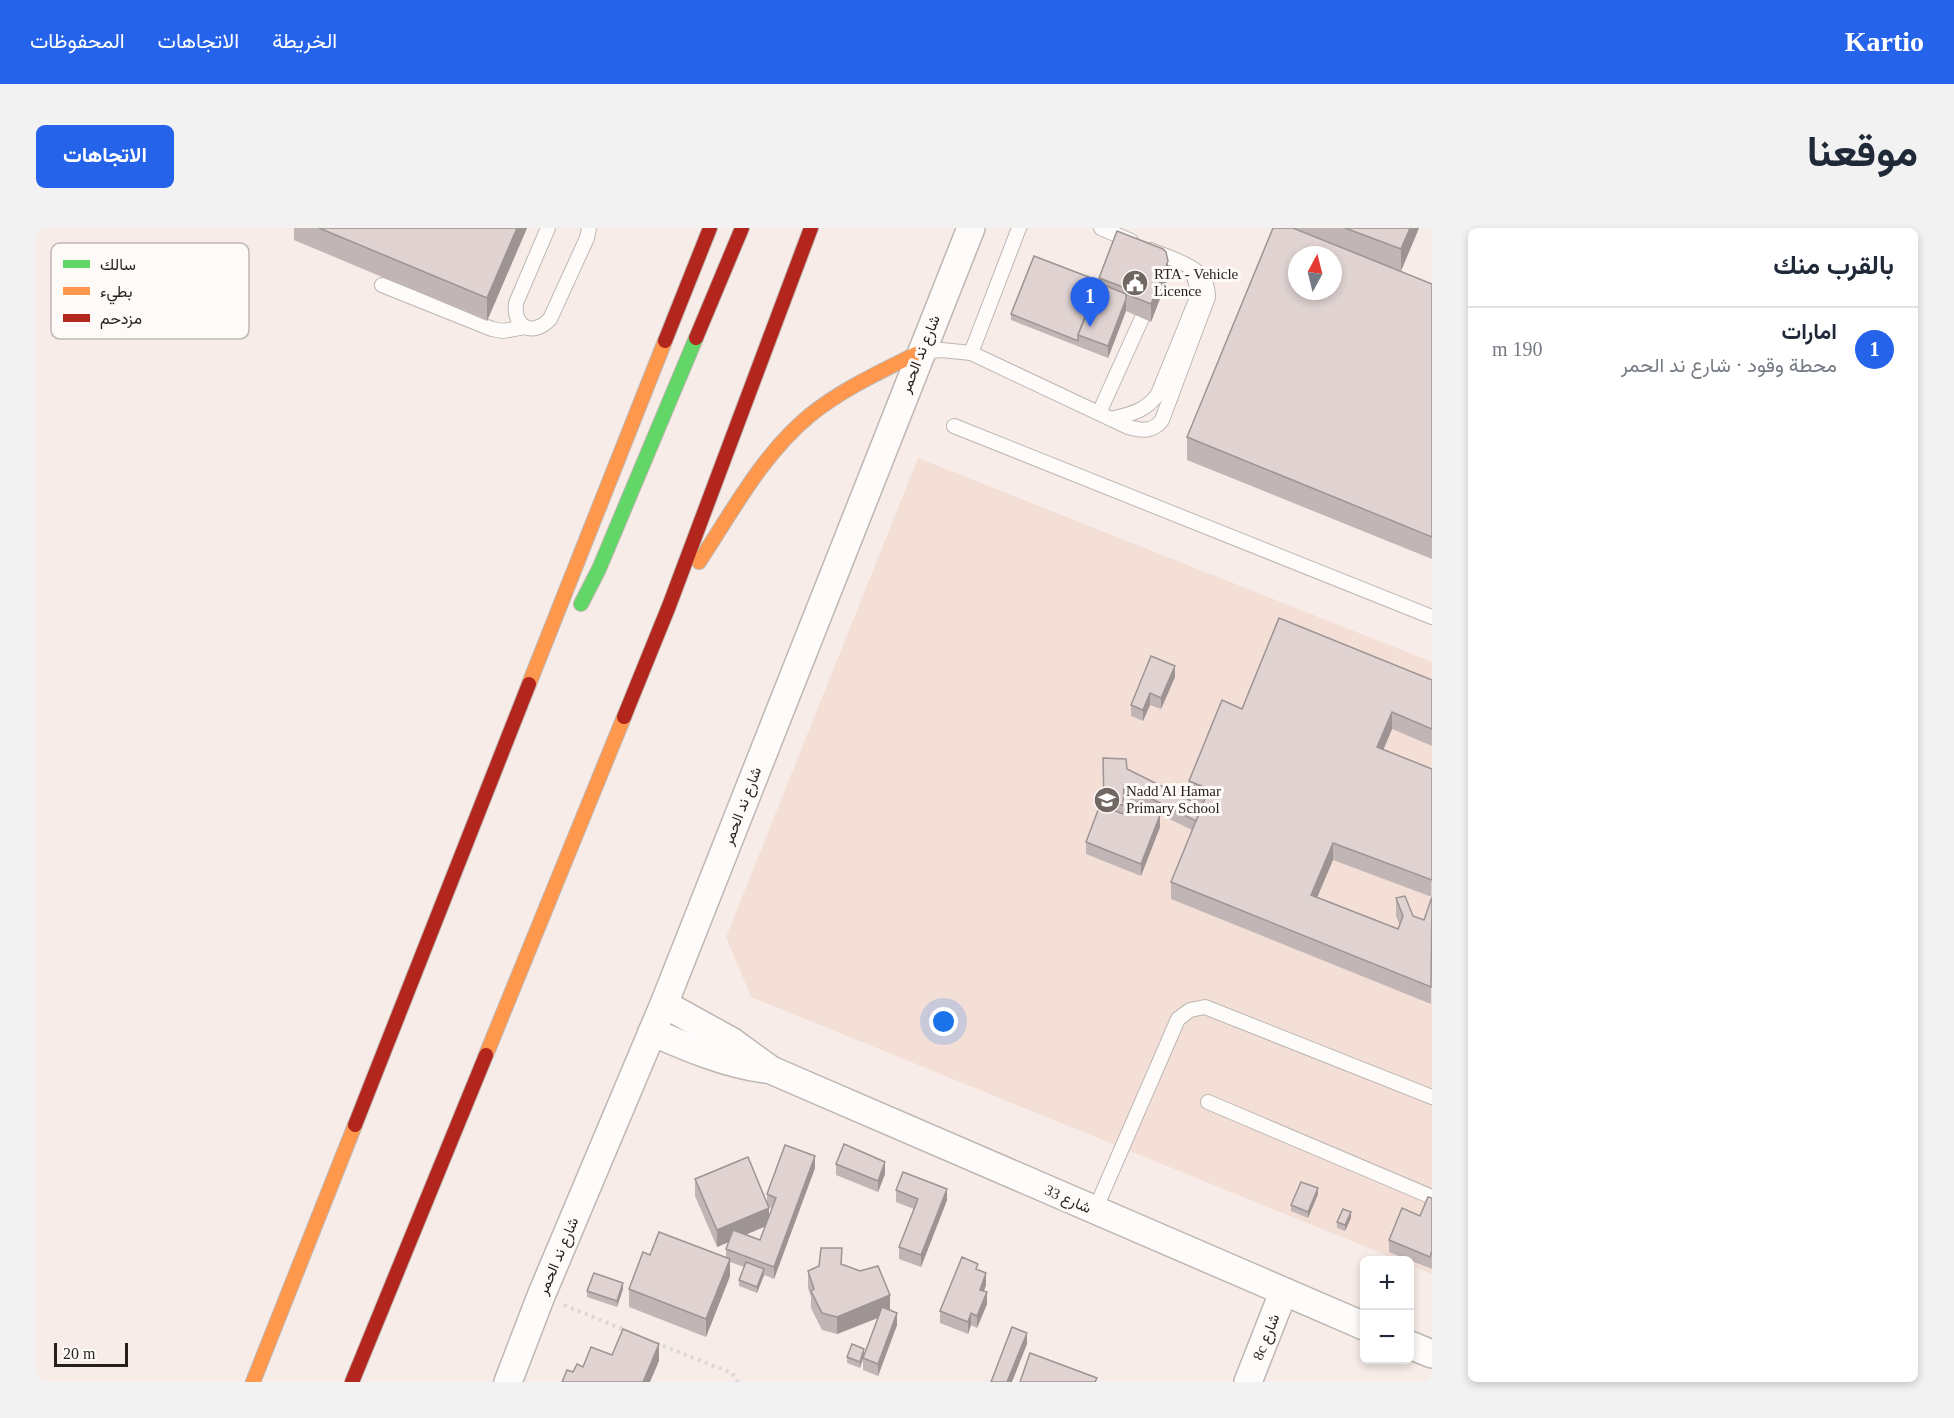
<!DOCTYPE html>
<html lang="ar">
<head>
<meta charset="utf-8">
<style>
	:root { --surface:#fff; --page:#f2f2f3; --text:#1f2937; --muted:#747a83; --line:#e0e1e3; --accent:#2563eb }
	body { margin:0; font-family:"Times New Roman",Vazirmatn,serif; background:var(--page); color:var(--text); direction:rtl }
	.controls { position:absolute; right:18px; bottom:18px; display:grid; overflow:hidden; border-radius:9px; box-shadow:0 3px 9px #0003 }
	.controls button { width:54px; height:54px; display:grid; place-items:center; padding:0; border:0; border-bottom:2px solid var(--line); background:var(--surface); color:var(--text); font:30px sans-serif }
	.compass { position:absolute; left:1252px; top:18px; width:54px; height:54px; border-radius:50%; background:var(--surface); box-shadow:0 3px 9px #0003; rotate:7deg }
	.scale { position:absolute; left:18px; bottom:15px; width:74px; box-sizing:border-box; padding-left:6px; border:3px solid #271f1c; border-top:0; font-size:16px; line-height:21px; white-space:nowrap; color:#271f1c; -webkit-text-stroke:4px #fefaf8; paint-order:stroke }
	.you { position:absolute; left:908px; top:794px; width:21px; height:21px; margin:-15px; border:4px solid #fff; border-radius:50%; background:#1a73e8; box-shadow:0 0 0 9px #1a73e833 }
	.badge { display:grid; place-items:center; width:39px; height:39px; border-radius:50%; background:var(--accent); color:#fff; font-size:20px; font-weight:700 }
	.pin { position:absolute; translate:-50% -50px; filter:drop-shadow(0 2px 3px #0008) }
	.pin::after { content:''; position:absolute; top:32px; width:21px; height:18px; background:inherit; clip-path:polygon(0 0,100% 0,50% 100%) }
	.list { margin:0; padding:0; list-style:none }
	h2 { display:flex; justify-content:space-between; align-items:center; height:78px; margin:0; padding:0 24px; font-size:26px }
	h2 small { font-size:20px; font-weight:400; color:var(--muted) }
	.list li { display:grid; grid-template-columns:39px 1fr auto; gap:18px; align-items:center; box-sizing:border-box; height:84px; padding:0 24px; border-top:2px solid var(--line) }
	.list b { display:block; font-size:22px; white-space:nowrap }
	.list p { margin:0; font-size:20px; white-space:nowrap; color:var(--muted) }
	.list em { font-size:20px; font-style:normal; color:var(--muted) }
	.map { position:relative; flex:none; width:1396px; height:1154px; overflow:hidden; direction:ltr; border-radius:9px }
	header { display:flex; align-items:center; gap:36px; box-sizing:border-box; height:84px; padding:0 30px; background:var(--accent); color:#fff }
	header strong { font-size:28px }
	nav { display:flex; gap:33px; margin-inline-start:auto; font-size:21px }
	.intro { display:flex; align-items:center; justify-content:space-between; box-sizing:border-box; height:144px; padding:0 36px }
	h1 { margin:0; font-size:42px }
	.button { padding:15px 27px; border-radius:9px; background:var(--accent); color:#fff; font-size:21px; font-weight:700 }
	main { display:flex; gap:36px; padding:0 36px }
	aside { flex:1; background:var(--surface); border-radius:9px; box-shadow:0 3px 9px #0003 }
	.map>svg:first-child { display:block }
	.built { fill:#f4dfd7 }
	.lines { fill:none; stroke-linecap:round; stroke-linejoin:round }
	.lane-casing { stroke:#beb6b2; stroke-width:16 }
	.street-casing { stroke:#beb6b2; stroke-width:30 }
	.fast-casing { stroke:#beb6b2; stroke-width:16 }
	.slow-casing { stroke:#beb6b2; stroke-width:16 }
	.jam-casing { stroke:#beb6b2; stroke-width:16 }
	.path { stroke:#dbd8d6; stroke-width:4; stroke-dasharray:3 4.5; stroke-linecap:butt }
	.lane { stroke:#fefcfb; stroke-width:14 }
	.street { stroke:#fefcfb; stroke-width:27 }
	.fast { stroke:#63d668; stroke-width:14 }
	.slow { stroke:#ff974d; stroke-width:14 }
	.jam { stroke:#b3261e; stroke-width:14 }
	.wall { fill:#c1b5b5; fill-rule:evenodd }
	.shaded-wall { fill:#9d9493 }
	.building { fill:#e0d3d2; stroke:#9d9493; stroke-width:1.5; fill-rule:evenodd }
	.labels { text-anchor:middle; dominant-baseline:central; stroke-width:6; stroke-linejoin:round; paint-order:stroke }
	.poi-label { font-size:15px; fill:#271f1c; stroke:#fefaf8; text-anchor:start }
	.street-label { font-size:15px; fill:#271f1c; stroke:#fefaf8 }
	.key { fill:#fefaf8; stroke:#beb8b6; stroke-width:1.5 }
	.key-label { font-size:16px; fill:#271f1c }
</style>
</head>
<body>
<header>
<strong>Kartio</strong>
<nav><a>الخريطة</a><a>الاتجاهات</a><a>المحفوظات</a></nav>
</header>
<div class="intro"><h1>موقعنا</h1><a class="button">الاتجاهات</a></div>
<main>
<aside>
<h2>بالقرب منك<small></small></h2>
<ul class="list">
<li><span class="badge">1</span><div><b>امارات</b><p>محطة وقود · شارع ند الحمر</p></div><em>190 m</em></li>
</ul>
</aside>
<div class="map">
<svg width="1396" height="1154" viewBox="0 0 1396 1154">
	<rect width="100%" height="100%" fill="#f7ece7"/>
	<!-- built -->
	<polygon class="built" points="882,230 1396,434 1396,1046 1374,1037 1374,1032 1362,1032 715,769 690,709"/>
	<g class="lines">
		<defs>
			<g id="lane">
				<path d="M512 0 480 75C477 100 497 109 514 91L551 10 553 0"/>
				<polyline points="1065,0 1095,13"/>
				<polyline points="346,57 456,101 467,103 489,99"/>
				<path d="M884 124 906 122 935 125 1092 199C1106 203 1117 204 1126 192L1172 69C1172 38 1139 33 1115 22"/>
				<polyline points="935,125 983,0"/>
				<polyline points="1063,185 1106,90"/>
				<path d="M1075 191C1095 186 1110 183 1122 166L1163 65 1158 49"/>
				<polyline points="918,198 1396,389"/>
				<polyline points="1172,874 1396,969"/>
				<polyline points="1059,982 1142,791 1154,782 1169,779 1396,869"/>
			</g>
			<g id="street">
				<polyline points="628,776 695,813 735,842 1328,1098"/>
				<path d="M616 804C653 820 688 835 728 841"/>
				<polyline points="1374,1117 1396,1126"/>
				<polyline points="472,1154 505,1068 628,776 935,0"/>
				<polyline points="1212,1154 1247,1065"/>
			</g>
			<polyline id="fast" points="545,376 563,341 660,110"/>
			<g id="slow">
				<path d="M663 334C696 284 726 227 773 188 806 161 846 143 884 124"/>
				<polyline points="493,456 629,113"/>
				<polyline points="450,827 588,489"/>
				<polyline points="217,1154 319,897"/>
			</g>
			<g id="jam">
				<polyline points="660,110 706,0"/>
				<polyline points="629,113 674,0"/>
				<polyline points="588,489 633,378 775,0"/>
				<polyline points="319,897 493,456"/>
				<polyline points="316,1154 450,827"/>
			</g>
		</defs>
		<!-- lane casing -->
		<use href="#lane" class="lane-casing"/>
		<!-- street casing -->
		<use href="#street" class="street-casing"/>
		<!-- fast casing -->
		<use href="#fast" class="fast-casing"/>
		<!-- slow casing -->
		<use href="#slow" class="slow-casing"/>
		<!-- jam casing -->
		<use href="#jam" class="jam-casing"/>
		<!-- path -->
		<g class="path">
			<polyline points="528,1077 591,1103"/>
			<polyline points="620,1115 696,1145 702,1154"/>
		</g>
		<!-- lane -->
		<use href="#lane" class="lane"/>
		<!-- street -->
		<use href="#street" class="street"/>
		<!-- fast -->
		<use href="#fast" class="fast"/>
		<!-- slow -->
		<use href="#slow" class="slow"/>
		<!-- jam -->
		<use href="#jam" class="jam"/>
	</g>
	<!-- wall -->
	<g class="wall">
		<polygon points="258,0 491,0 451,93 258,12"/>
		<polygon points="1237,0 1383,0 1365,43 1349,37 1396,56 1396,331 1151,232 1151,209"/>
		<polygon points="1063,50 1132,50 1115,94 1090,83 1072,130 975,92 975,86 1063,53"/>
		<polygon points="1139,449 1125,481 1114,477 1107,493 1095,488 1095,477"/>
		<path d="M1396 452V518L1356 501 1347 522 1396 541 1395 776 1135 671V654L1156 602 1088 569 1087 586 1124 599 1105 648 1050 626V614L1068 579 1067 530 1166 578 1167 576 1153 570V553L1206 481ZM1297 632 1396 669 1388 692 1377 688 1360 670V688L1364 697 1362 701 1281 669Z"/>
		<polygon points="800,936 849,946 842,964 800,947"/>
		<path d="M779 940 738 1051 728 1047 721 1065 703 1058V1052L708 1039 694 1034V1048L670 1109 593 1079V1061L614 1027 690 1029V1021L693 1014 681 1019 659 968V951L731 973V966ZM733 979 736 980 733 988ZM729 998 724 1012 710 1006Z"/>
		<polygon points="860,962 911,972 885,1039 863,1031 863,1019 878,981 860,974"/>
		<polygon points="1282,966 1272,990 1255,983 1255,977"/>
		<polygon points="1396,970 1396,1041 1353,1024 1353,1012 1384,988"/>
		<polygon points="1315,990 1309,1003 1301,1000 1301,994"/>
		<polygon points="806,1037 854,1083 861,1097 842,1148 827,1142 827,1131 824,1140 811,1135 811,1129 828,1126 842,1090 801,1106 786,1102 775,1080 775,1069 772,1060 772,1043 783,1038"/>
		<polygon points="942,1042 950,1057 948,1063 951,1076 941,1100 935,1097 932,1106 904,1095 904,1083"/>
		<polygon points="587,1061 581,1079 551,1069 551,1063"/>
	</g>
	<!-- shaded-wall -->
	<g class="shaded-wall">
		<polygon points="481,0 491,0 451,93 451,70"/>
		<polygon points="1374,0 1383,0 1365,43 1365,21"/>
		<polygon points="1132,33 1132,50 1115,94 1115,76"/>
		<polygon points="1090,71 1090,83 1072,130 1072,118"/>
		<polygon points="1139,438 1139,449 1125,481 1125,470"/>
		<polygon points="1114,465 1114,477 1107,493 1107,482"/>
		<polygon points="1356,484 1356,501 1341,537 1341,519"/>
		<polygon points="1124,587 1124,599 1105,648 1105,636"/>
		<polygon points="1297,615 1297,632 1275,684 1275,667"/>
		<polygon points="779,928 779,940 738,1051 738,1039"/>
		<polygon points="849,934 849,946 842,964 842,953"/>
		<polygon points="1282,960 1282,966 1272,990 1272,984"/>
		<polygon points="911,961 911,972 885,1039 885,1027"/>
		<polygon points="733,980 733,997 681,1019 681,1002"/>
		<polygon points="1315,984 1315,990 1309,1003 1309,997"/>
		<polygon points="694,1031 694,1048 670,1109 670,1091"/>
		<polygon points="728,1041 728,1047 721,1065 721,1059"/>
		<polygon points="950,1045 950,1057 944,1073 944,1062"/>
		<polygon points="587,1055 587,1061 581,1079 581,1073"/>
		<polygon points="951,1064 951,1076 941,1100 941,1088"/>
		<polygon points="854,1067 854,1085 801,1106 801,1089"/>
		<polygon points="861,1085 861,1097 842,1148 842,1136"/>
		<polygon points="935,1085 935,1097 932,1106 932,1094"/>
		<polygon points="991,1105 991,1116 976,1154 971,1154"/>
		<polygon points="623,1116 623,1133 614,1154 607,1154"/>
		<polygon points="828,1121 828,1127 824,1140 824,1134"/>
	</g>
	<!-- building -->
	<g class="building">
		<polygon points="283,0 481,0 451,70"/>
		<path d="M1237 0H1257L1396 56V309L1151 209ZM1261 27H1297V63H1261Z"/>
		<polygon points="1309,0 1374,0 1365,21"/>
		<polygon points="1081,3 1127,21 1130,24 1132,33 1115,76 1090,66 1092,61 1063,50"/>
		<polygon points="998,28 1063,53 1042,107 1042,113 975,86"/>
		<polygon points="1063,55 1090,66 1090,71 1072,118 1042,107"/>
		<polygon points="1243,390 1396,452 1396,501 1356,484 1341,519 1396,541 1396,652 1297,615 1275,667 1362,701 1367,688 1360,670 1369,668 1377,688 1388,692 1396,669 1395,759 1135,654 1173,561 1153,553 1186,472 1206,481"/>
		<polygon points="1115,428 1139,438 1125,470 1114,465 1107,482 1095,477"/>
		<polygon points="1067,530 1090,531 1091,541 1166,578 1160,593 1088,557 1087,577 1068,576"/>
		<polygon points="1092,575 1124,587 1105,636 1050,614 1064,577 1087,586"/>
		<polygon points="808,916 849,934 842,953 800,936"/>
		<polygon points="749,917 779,928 738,1039 690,1021 697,1002 724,1012 740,970 731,966"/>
		<polygon points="712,929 733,980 681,1002 659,951"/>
		<polygon points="867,944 911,961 885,1027 863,1019 882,971 860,962"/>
		<polygon points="1265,954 1282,960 1272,984 1255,977"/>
		<polygon points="1392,969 1396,970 1396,1023 1394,1029 1353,1012 1366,980 1384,988"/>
		<polygon points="1307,981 1315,984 1309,997 1301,994"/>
		<polygon points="623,1004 694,1031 670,1091 593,1061 607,1024 614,1027"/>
		<polygon points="785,1020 806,1020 805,1036 824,1043 842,1038 854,1067 801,1089 786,1085 775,1063 778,1061 772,1043 783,1038"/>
		<polygon points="926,1029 942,1036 940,1041 950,1045 944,1062 951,1064 941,1088 935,1085 932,1094 904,1083"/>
		<polygon points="710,1034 728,1041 721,1059 703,1052"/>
		<polygon points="558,1045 587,1055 581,1073 551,1063"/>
		<polygon points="846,1079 861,1085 842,1136 827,1130"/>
		<polygon points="976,1099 991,1105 971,1154 955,1154"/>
		<polygon points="587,1101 623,1116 607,1154 526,1154 531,1142 537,1144 541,1136 547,1139 555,1119 576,1127"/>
		<polygon points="816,1116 828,1121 824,1134 811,1129"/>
		<polygon points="994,1125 1061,1150 1059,1154 984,1154"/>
	</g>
	<!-- icons -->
	<defs>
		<symbol id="civic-disc" viewBox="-11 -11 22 22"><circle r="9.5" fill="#706763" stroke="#fefaf8"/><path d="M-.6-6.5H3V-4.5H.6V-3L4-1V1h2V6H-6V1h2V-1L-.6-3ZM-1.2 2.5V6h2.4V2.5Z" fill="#fff"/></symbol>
		<symbol id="school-disc" viewBox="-11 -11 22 22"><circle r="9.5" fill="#706763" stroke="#fefaf8"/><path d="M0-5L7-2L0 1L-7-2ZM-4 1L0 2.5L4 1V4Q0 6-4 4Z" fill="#fff"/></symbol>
	</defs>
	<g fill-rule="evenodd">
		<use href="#civic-disc" x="1084" y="40" width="30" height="30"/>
		<use href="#school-disc" x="1056" y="557" width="30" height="30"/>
	</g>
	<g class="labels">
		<!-- poi labels -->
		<g class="poi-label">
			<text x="1118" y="46">RTA - Vehicle<tspan x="1118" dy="17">Licence</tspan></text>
			<text x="1090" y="563">Nadd Al Hamar<tspan x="1090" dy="17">Primary School</tspan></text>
		</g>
		<!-- street labels -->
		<g class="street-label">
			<text transform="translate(884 126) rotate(-68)">شارع ند الحمر</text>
			<text transform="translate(706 578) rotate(-69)">شارع ند الحمر</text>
			<text transform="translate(1032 971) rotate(24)">شارع 33</text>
			<text transform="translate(522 1028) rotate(-67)">شارع ند الحمر</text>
			<text transform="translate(1230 1109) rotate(-68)">8c شارع</text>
		</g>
	</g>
	<!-- legend -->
	<rect x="15" y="15" width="198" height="96" rx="9" class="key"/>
	<rect x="27" y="32" width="27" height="8" fill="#63d668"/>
	<rect x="27" y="59" width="27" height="8" fill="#ff974d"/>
	<rect x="27" y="86" width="27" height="8" fill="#b3261e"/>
	<g class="key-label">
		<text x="64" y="42">سالك</text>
		<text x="64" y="69">بطيء</text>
		<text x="64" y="96">مزدحم</text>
	</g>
</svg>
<div class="controls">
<button>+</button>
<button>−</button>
</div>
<svg class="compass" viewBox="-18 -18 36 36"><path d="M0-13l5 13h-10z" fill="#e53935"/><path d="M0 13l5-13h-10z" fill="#747a83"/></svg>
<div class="scale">20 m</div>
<div class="you"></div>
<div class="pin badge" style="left:1054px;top:99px">1</div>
</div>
</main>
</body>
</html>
